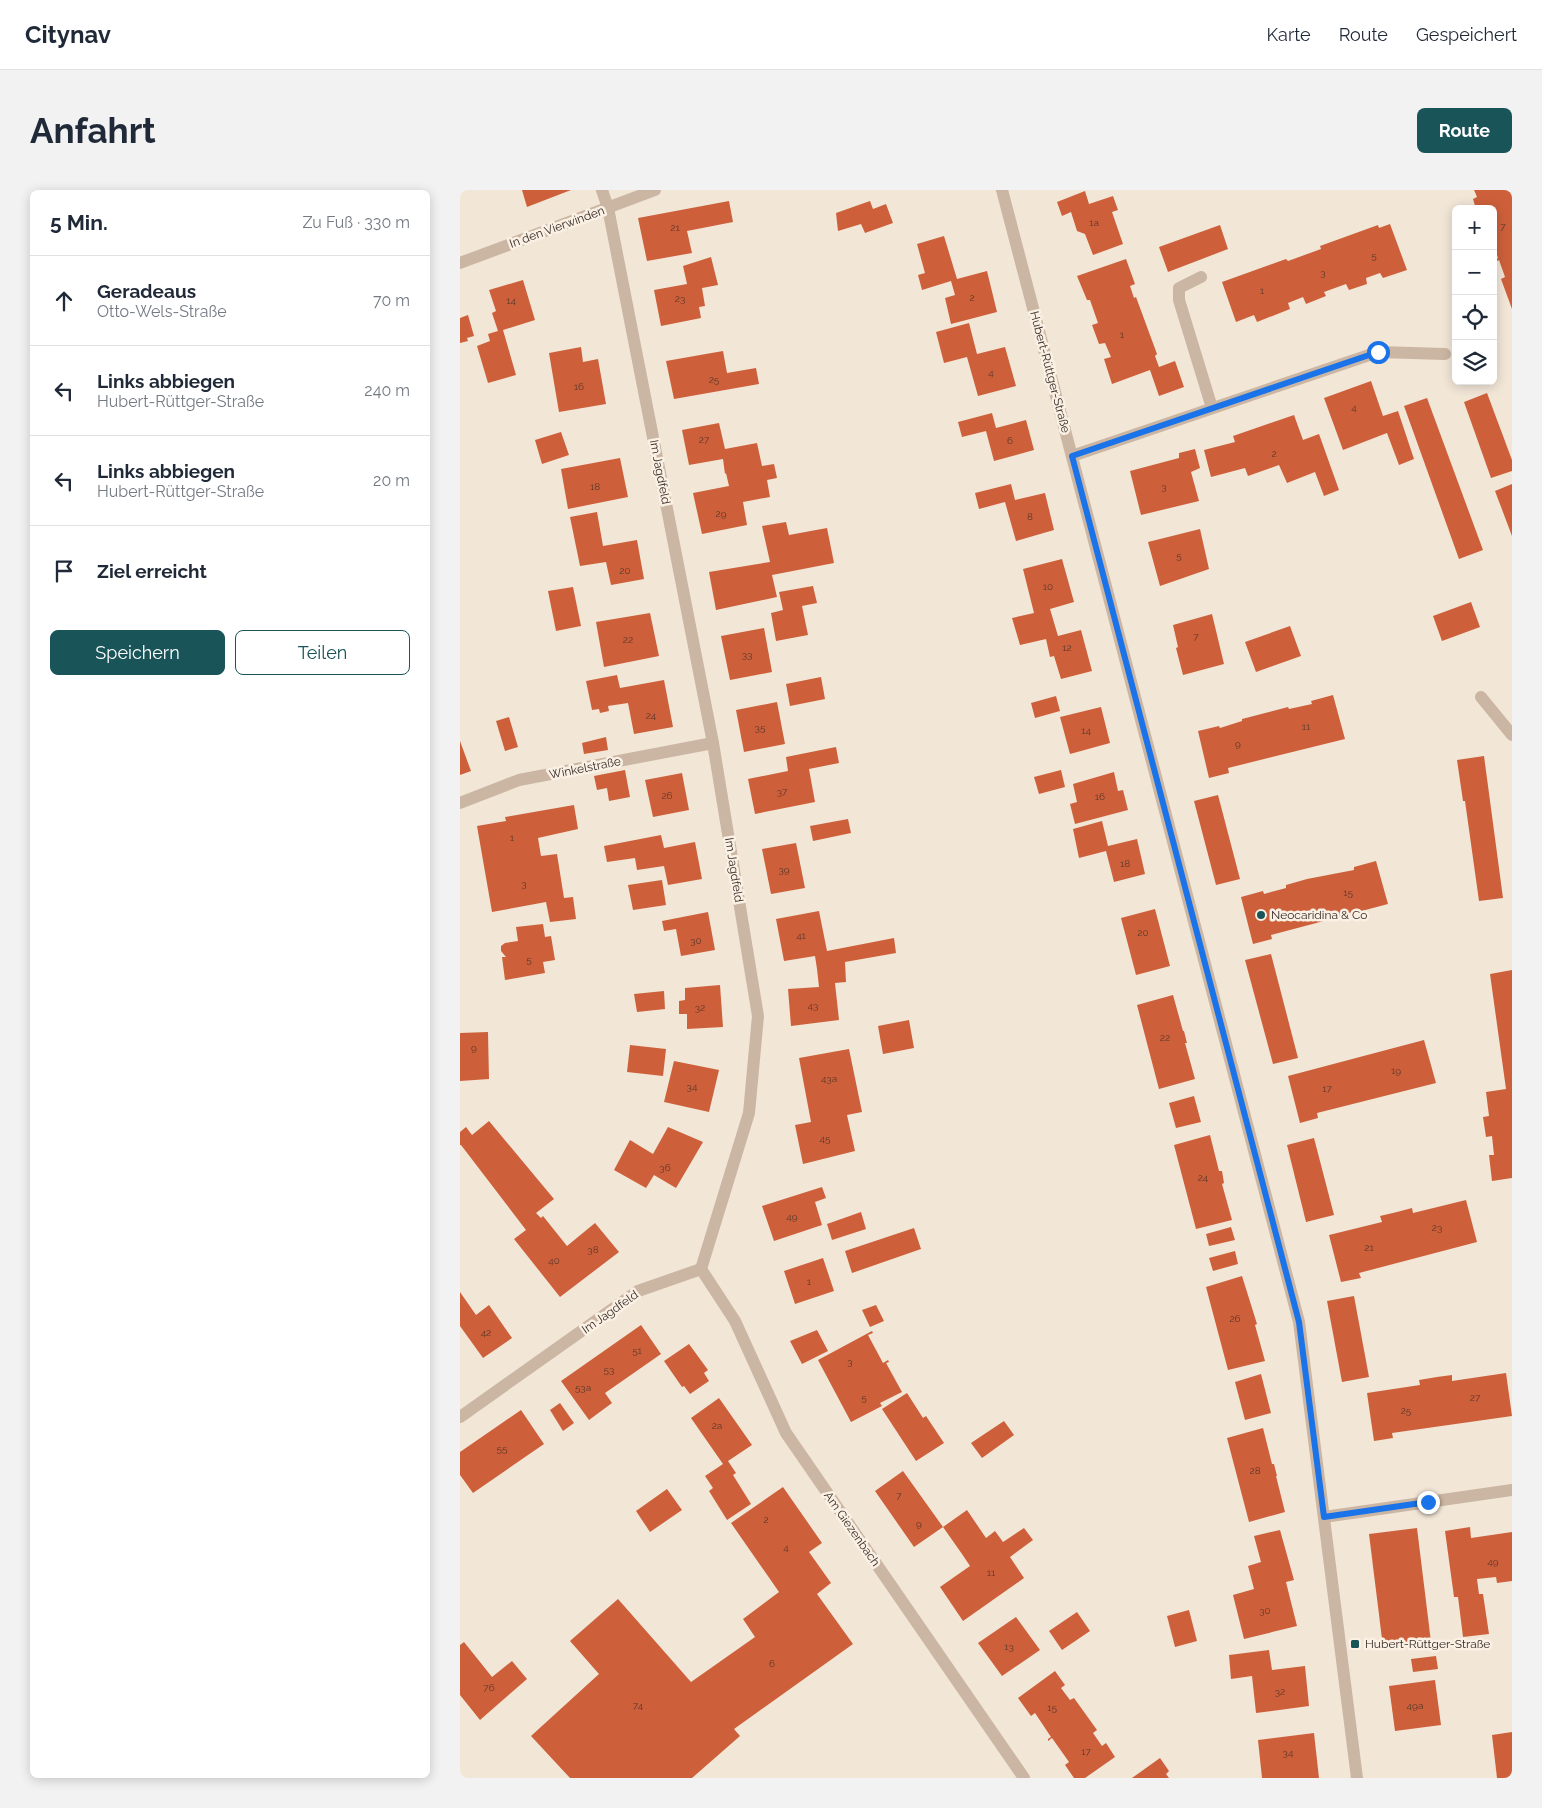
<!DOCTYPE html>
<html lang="de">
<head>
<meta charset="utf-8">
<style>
	:root { --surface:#fff; --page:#f2f2f3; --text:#1f2937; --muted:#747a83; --line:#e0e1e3; --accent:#195459 }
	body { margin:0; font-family:Raleway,sans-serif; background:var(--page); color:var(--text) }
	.controls { position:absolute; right:15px; top:15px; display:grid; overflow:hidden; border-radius:8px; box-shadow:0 2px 12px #0003 }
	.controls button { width:45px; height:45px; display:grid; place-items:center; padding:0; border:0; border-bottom:1px solid var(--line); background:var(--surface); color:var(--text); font:25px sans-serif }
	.stop { position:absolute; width:15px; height:15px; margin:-11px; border:4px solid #1a73e8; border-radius:50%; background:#fff }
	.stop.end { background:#1a73e8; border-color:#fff; box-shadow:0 1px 5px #0008 }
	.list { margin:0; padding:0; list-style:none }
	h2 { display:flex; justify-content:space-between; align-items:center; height:65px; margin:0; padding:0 20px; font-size:21px }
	h2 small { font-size:16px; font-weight:400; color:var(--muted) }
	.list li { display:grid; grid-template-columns:32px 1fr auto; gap:15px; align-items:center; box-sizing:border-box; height:90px; padding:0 20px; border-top:1px solid var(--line) }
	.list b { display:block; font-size:19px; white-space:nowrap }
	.list p { margin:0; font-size:16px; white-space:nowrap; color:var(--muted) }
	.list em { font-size:16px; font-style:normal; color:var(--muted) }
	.actions { display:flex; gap:10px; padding:15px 20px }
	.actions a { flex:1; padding:11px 0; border:1px solid var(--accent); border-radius:8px; text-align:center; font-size:18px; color:var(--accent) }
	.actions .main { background:var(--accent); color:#fff }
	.icon { flex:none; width:28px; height:28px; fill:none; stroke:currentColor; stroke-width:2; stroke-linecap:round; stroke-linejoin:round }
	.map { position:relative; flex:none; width:1052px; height:1588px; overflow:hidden; border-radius:8px }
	header { display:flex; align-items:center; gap:30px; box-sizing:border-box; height:70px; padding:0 25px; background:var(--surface); border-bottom:1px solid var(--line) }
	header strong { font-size:24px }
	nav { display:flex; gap:28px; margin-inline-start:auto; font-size:18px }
	.intro { display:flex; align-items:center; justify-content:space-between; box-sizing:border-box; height:120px; padding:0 30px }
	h1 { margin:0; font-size:35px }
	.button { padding:12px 22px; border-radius:8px; background:var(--accent); color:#fff; font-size:18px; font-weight:700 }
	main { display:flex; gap:30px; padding:0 30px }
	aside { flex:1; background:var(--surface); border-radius:8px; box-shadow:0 2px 12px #0003 }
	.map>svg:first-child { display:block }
	.building { fill:#cd603b }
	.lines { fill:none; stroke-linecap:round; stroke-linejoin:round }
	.service { stroke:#cbb6a3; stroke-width:12 }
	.minor { stroke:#cbb6a3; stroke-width:12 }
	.route { stroke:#1a73e8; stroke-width:6 }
	.poi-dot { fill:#195459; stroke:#faf0e4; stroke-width:2 }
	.labels { text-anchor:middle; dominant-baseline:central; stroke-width:5; stroke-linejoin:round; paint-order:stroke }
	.number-label { font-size:10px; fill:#5b382a }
	.street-label { font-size:12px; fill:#352b25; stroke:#faf0e4 }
	.poi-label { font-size:12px; fill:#352b25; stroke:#faf0e4; text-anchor:start }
</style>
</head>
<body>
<header>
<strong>Citynav</strong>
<nav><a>Karte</a><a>Route</a><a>Gespeichert</a></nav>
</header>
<div class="intro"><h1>Anfahrt</h1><a class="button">Route</a></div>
<main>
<aside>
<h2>5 Min.<small>Zu Fuß · 330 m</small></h2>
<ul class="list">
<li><svg class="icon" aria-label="ahead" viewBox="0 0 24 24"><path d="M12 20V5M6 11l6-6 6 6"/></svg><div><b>Geradeaus</b><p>Otto-Wels-Straße</p></div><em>70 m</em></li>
<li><svg class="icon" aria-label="left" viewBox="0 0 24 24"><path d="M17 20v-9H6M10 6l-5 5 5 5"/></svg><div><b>Links abbiegen</b><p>Hubert-Rüttger-Straße</p></div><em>240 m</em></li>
<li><svg class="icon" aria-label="left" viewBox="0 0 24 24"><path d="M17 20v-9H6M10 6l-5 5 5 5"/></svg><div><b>Links abbiegen</b><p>Hubert-Rüttger-Straße</p></div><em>20 m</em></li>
<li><svg class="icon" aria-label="arrive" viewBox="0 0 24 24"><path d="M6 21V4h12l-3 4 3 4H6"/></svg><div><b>Ziel erreicht</b></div></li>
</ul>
<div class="actions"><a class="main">Speichern</a><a>Teilen</a></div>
</aside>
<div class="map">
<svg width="1052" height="1588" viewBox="0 0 1052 1588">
	<rect width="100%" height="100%" fill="#f2e6d7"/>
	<!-- building -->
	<g class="building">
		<polygon points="62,0 111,0 67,17"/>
		<polygon points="1014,0 1052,0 1052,119 1041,89 1045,87 1039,70 1035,72 1034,70 1038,68 1033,54 1033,19 1016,19 1013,9 1017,7"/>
		<polygon points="625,1 629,14 653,6 658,20 652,22 663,54 633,65 625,44 617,41 611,22 602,26 597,12"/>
		<polygon points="269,11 273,32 227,41 232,63 187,71 178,28"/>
		<polygon points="410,11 413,19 426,14 433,33 405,43 401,34 378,41 376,23"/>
		<polygon points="930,34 947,80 923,88 920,83 906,88 907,94 889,100 886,94 864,102 866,106 846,114 843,107 828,113 830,119 797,132 794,125 776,132 762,92 826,69 828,71 861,59 860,56 918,35 919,38"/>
		<polygon points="760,35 768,59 708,82 699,57"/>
		<polygon points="484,46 497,89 527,81 537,122 491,134 485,108 495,105 491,91 462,100 458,85 465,83 457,54"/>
		<polygon points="251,67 258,95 242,98 245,116 239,117 241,128 201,136 194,100 227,94 223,76"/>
		<polygon points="666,69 675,94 670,96 674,108 676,107 697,164 695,166 699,177 715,171 724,197 699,206 690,180 652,194 644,169 651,167 645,153 639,154 632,135 638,133 630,110 627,110 617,86"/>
		<polygon points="63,90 75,130 43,140 56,185 28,193 17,156 30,151 28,144 38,141 32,123 36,121 29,100"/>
		<polygon points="8,125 14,146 7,148 8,151 0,153 0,128"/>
		<polygon points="509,133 517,164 545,157 556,196 518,206 507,167 484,173 476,142"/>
		<polygon points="121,157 123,172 138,169 146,214 99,222 89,163"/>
		<polygon points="263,161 267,183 296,178 299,194 214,209 206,171"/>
		<polygon points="911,191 923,226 938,221 954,269 939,275 927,243 883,260 864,208"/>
		<polygon points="1027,203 1052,270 1052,281 1031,288 1004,212"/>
		<polygon points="967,208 1023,360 999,369 944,216"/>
		<polygon points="532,223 536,238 566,230 574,260 534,271 526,241 502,247 498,232"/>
		<polygon points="834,225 843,250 859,244 879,300 864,306 855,282 827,293 819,275 788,286 785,278 751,287 744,260 775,252 773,246"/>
		<polygon points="259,233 265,259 297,253 302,276 314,274 317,288 307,290 310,307 283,312 287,335 242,344 233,303 269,296 266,283 265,284 263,269 229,275 222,240"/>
		<polygon points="101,242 109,265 82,274 75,250"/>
		<polygon points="735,259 740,278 731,282 739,311 681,325 670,281 719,268 719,263"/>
		<polygon points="160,268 168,307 108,319 101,279"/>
		<polygon points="551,294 555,310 585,303 594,340 556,351 545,312 519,319 515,303"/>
		<polygon points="1052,294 1052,346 1035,301"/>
		<polygon points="137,322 143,356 177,350 184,389 151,395 146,372 120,376 110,327"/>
		<polygon points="326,332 329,345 367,338 374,373 312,385 317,407 256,420 249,382 310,372 302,336"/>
		<polygon points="740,339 749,379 700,396 688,352"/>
		<polygon points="602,369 614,412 590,419 598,446 621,440 632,481 601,489 594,466 590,467 586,449 560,455 552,428 574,423 563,379"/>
		<polygon points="353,396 357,413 342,416 348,445 316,451 311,423 323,420 319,402"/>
		<polygon points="113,397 121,436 96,441 88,401"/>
		<polygon points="1011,412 1020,437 982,451 973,426"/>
		<polygon points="190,423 199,466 144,477 136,432"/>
		<polygon points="752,424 764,474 723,485 716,458 718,457 713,435"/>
		<polygon points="830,436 841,466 796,482 785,452"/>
		<polygon points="304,438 312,482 270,490 261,446"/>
		<polygon points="157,485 160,498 204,490 213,537 174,544 168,513 148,516 149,521 140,523 139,519 132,520 126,491"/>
		<polygon points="361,487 365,509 330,516 326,494"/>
		<polygon points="873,505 885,549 768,578 769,583 749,588 738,541 759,536 760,538 782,531 782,529 828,517 829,519 852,514 851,511"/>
		<polygon points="596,506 600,521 575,528 571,513"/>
		<polygon points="317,512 325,554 284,562 276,520"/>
		<polygon points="641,517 650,553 610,564 600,527"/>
		<polygon points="49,527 58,557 45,561 36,531"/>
		<polygon points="146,547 148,560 124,564 122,553"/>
		<polygon points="0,551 11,581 0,585"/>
		<polygon points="376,557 379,573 349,579 355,612 295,624 288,589 328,581 326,567"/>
		<polygon points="1024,566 1043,708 1019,711 1005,611 1003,611 997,570"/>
		<polygon points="165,580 170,607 149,611 147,598 137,600 134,586"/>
		<polygon points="601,580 605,597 579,604 574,587"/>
		<polygon points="654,582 658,601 663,600 668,620 615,634 610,614 617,612 613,594"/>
		<polygon points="222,583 229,620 193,627 185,590"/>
		<polygon points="758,605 780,689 756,695 734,611"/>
		<polygon points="114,615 118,639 78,648 81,666 97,664 104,708 113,707 116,729 90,732 86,712 32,722 17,636 46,631 45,627"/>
		<polygon points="388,629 391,643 353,651 350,636"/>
		<polygon points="642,631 648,656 677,649 685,684 654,692 646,661 619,668 613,639"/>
		<polygon points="201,645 204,658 235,652 242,689 208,695 204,676 177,680 175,668 147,672 144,656"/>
		<polygon points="336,653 345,698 311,704 302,659"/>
		<polygon points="916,671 928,714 811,745 812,749 793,754 781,707 803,701 804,704 826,698 826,695 847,689 894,680 894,677"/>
		<polygon points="202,690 206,715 173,720 168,695"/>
		<polygon points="695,719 710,776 676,785 661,728"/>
		<polygon points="359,721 367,761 434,748 436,763 385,772 386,792 375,793 379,830 331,836 328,799 359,797 357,779 355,766 324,771 316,729"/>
		<polygon points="248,722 255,760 221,766 216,739 204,741 202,731"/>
		<polygon points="83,734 85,747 91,746 95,770 83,772 85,783 45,790 42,767 46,767 41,761 41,756 45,753 58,751 56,737"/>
		<polygon points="811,764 838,868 813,874 785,770"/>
		<polygon points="1052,780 1052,988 1032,991 1029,965 1034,965 1032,946 1026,947 1023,927 1029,926 1026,902 1046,899 1030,784"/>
		<polygon points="260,795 263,837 227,839 227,824 219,824 219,811 225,810 225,798"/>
		<polygon points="204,801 205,819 177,822 174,804"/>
		<polygon points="713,805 723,841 724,841 727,853 725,853 735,889 699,899 677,815"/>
		<polygon points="449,830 454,858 423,864 418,836"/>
		<polygon points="28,842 29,889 0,891 0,843"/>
		<polygon points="964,850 976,893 857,923 858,928 840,933 828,886"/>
		<polygon points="170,855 206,859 203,886 167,882"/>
		<polygon points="389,859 402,922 387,925 395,961 343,974 335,935 351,932 339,868"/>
		<polygon points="214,871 259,880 249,922 204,912"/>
		<polygon points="734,906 741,932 716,938 709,913"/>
		<polygon points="29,931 94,1009 76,1023 81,1028 83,1026 107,1056 135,1033 159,1062 100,1107 54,1049 66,1040 1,955 0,955 0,942 6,937 12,945"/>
		<polygon points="208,937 243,952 216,998 194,985 186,998 154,980 170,950 193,964"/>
		<polygon points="750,945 759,981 762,981 764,993 762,994 772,1030 736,1039 714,955"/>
		<polygon points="854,948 874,1025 846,1032 827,955"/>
		<polygon points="362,997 366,1008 355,1012 362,1035 314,1051 302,1016"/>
		<polygon points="1006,1010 1017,1052 899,1083 901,1088 881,1092 869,1045 922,1032 920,1026 937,1022 952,1018 953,1023"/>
		<polygon points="401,1022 406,1039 372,1050 367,1034"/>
		<polygon points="771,1037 775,1050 749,1056 746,1044"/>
		<polygon points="454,1038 461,1059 392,1083 385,1061"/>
		<polygon points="775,1061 778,1074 753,1081 749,1068"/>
		<polygon points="363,1068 374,1101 335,1114 324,1081"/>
		<polygon points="782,1086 797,1134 795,1135 805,1171 768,1180 746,1097"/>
		<polygon points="0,1102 16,1125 29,1115 52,1148 23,1168 0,1136"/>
		<polygon points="894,1106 909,1187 882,1192 867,1111"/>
		<polygon points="416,1115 424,1131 410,1137 402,1120"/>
		<polygon points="181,1135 201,1164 145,1203 152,1213 129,1230 101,1191"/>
		<polygon points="357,1140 368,1161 342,1174 330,1151"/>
		<polygon points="412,1141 413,1143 408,1145 423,1173 428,1170 429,1172 426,1173 442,1202 420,1213 422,1216 391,1232 358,1170"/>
		<polygon points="229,1154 248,1180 244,1183 249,1191 230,1204 224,1196 222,1197 204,1171"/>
		<polygon points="1046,1183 1052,1226 932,1243 933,1248 914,1251 907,1203 960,1195 959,1190 977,1187 992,1185 992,1191"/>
		<polygon points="801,1184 811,1223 785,1230 775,1192"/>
		<polygon points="447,1203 463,1228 466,1226 484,1253 456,1271 422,1219"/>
		<polygon points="259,1208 292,1255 268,1271 276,1283 273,1285 291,1314 267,1330 249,1301 253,1298 245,1286 263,1274 231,1228"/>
		<polygon points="100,1213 114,1233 103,1241 90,1220"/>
		<polygon points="61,1220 84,1254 13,1303 0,1285 0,1262"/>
		<polygon points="544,1231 554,1245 522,1268 511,1253"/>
		<polygon points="803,1238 812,1274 814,1274 817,1286 816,1286 825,1322 789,1332 767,1248"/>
		<polygon points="443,1281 483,1337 507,1320 526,1348 535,1341 543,1352 564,1338 573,1350 550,1367 564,1388 503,1431 480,1397 510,1376 502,1364 483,1337 454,1357 415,1301"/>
		<polygon points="323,1297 362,1353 349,1362 371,1393 357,1404 393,1454 274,1539 280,1546 232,1588 110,1588 71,1546 139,1484 110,1451 158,1409 231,1492 295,1447 283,1429 319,1402 271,1333"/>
		<polygon points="207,1299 222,1320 190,1342 176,1321"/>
		<polygon points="1010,1337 1011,1348 1052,1342 1052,1391 1037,1393 1036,1387 1017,1389 1019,1404 1023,1404 1029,1444 1003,1447 998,1407 994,1407 985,1341"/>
		<polygon points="957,1338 971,1452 923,1457 909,1344"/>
		<polygon points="820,1340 834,1390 826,1392 837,1436 784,1449 773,1405 794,1399 788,1376 801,1372 794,1346"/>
		<polygon points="729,1420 737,1451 715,1457 707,1426"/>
		<polygon points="617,1422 630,1441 602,1460 589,1441"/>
		<polygon points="556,1427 580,1460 542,1486 518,1453"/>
		<polygon points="4,1452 32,1487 52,1471 67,1489 20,1530 0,1505 0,1455"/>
		<polygon points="809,1460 812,1480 845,1476 849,1516 796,1523 792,1486 771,1489 769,1465"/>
		<polygon points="976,1466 978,1479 953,1482 951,1469"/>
		<polygon points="595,1481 605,1495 601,1498 610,1510 614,1508 637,1540 633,1543 642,1556 646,1553 655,1567 625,1588 614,1588 605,1575 609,1572 592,1548 588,1551 588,1549 591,1547 575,1523 571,1526 558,1508"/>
		<polygon points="975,1490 981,1535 935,1541 929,1496"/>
		<polygon points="1052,1542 1052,1588 1037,1588 1032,1545"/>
		<polygon points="854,1543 859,1588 802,1588 798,1550"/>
		<polygon points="700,1568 709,1581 706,1584 709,1588 672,1588"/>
	</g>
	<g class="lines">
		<!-- service -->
		<polyline class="service" points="741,87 719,98 719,110 752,218"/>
		<!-- minor -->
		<g class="minor">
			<polyline points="542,0 839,1132 897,1588"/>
			<polyline points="0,73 195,0"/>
			<polyline points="612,266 918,162 985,164"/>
			<polyline points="1021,507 1052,545"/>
			<polyline points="0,613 59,590 253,553"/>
			<polyline points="241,1079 275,1131 326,1243 564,1588"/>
			<polyline points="0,1227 178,1101 241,1079 289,923 298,826 253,553 148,18 142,0"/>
			<polyline points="864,1327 1052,1300"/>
		</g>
	</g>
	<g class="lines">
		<!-- route -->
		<polyline class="route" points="918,162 612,266 839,1132 864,1327 968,1312"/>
	</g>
	<!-- markers -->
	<g class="poi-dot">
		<circle cx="801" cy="725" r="5"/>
		<rect x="890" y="1449" width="10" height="10" rx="2.5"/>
	</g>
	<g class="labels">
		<!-- number labels -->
		<g class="number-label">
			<text x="634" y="32">1a</text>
			<text x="1043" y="36">7</text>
			<text x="215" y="37">21</text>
			<text x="914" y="65">5</text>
			<text x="863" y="82">3</text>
			<text x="802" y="100">1</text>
			<text x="512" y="107">2</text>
			<text x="220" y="108">23</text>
			<text x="51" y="110">14</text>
			<text x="662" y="144">1</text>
			<text x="531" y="182">4</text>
			<text x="254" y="189">25</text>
			<text x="119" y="196">16</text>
			<text x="894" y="217">4</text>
			<text x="244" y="249">27</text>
			<text x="550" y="250">6</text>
			<text x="814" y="263">2</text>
			<text x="135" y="296">18</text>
			<text x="704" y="296">3</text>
			<text x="261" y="323">29</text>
			<text x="570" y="326">8</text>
			<text x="719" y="365">5</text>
			<text x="165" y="380">20</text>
			<text x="588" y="396">10</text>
			<text x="736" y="446">7</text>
			<text x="168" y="449">22</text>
			<text x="607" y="457">12</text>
			<text x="287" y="464">33</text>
			<text x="191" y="525">24</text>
			<text x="846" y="536">11</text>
			<text x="300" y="537">35</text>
			<text x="626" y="540">14</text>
			<text x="778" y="553">9</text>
			<text x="322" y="601">37</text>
			<text x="207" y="605">26</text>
			<text x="640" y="606">16</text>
			<text x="52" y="647">1</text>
			<text x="665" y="673">18</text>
			<text x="324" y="679">39</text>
			<text x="64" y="693">3</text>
			<text x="888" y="702">15</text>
			<text x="683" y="742">20</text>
			<text x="341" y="745">41</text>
			<text x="236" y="750">30</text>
			<text x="69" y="769">5</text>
			<text x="353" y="815">43</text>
			<text x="240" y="817">32</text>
			<text x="705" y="847">22</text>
			<text x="14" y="857">9</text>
			<text x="936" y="880">19</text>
			<text x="369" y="888">43a</text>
			<text x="232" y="896">34</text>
			<text x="867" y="898">17</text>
			<text x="365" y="948">45</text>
			<text x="205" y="977">36</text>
			<text x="743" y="987">24</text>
			<text x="332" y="1026">49</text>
			<text x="977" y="1037">23</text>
			<text x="909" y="1057">21</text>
			<text x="133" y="1059">38</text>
			<text x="94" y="1070">40</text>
			<text x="349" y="1091">1</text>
			<text x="775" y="1128">26</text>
			<text x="26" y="1142">42</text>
			<text x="177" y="1160">51</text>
			<text x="390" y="1171">3</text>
			<text x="149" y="1179">53</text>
			<text x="123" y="1197">53a</text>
			<text x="404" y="1207">5</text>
			<text x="1015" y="1207">27</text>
			<text x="946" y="1220">25</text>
			<text x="257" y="1235">2a</text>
			<text x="42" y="1258">55</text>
			<text x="795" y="1280">28</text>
			<text x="439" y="1305">7</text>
			<text x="306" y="1329">2</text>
			<text x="459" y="1333">9</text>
			<text x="326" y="1357">4</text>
			<text x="1033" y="1371">49</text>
			<text x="531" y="1382">11</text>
			<text x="805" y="1420">30</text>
			<text x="549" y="1456">13</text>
			<text x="312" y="1473">6</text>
			<text x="29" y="1497">76</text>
			<text x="820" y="1501">32</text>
			<text x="178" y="1515">74</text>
			<text x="955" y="1515">49a</text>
			<text x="592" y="1517">15</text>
			<text x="626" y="1561">17</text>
			<text x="828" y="1562">34</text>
		</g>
		<!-- street labels -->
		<g class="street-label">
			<text transform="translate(97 37) rotate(-20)">In den Vierwinden</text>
			<text transform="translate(590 182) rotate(75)">Hubert-Rüttger-Straße</text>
			<text transform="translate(200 282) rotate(79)">Im Jagdfeld</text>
			<text transform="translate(125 578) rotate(-11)">Winkelstraße</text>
			<text transform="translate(274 680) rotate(81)">Im Jagdfeld</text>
			<text transform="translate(150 1122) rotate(-35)">Im Jagdfeld</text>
			<text transform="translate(392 1339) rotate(55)">Am Giezenbach</text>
		</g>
		<!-- poi labels -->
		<g class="poi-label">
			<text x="811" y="725">Neocaridina &amp; Co</text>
			<text x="905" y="1454">Hubert-Rüttger-Straße</text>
		</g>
	</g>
</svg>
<div class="controls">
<button>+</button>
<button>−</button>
<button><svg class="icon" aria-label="locate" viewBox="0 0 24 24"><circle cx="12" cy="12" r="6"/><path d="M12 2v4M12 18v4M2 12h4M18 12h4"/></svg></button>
<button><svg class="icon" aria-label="layers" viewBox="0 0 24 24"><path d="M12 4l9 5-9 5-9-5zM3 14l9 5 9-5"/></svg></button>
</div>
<div class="stop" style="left:918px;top:162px"></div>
<div class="stop end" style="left:968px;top:1312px"></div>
</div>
</main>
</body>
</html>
